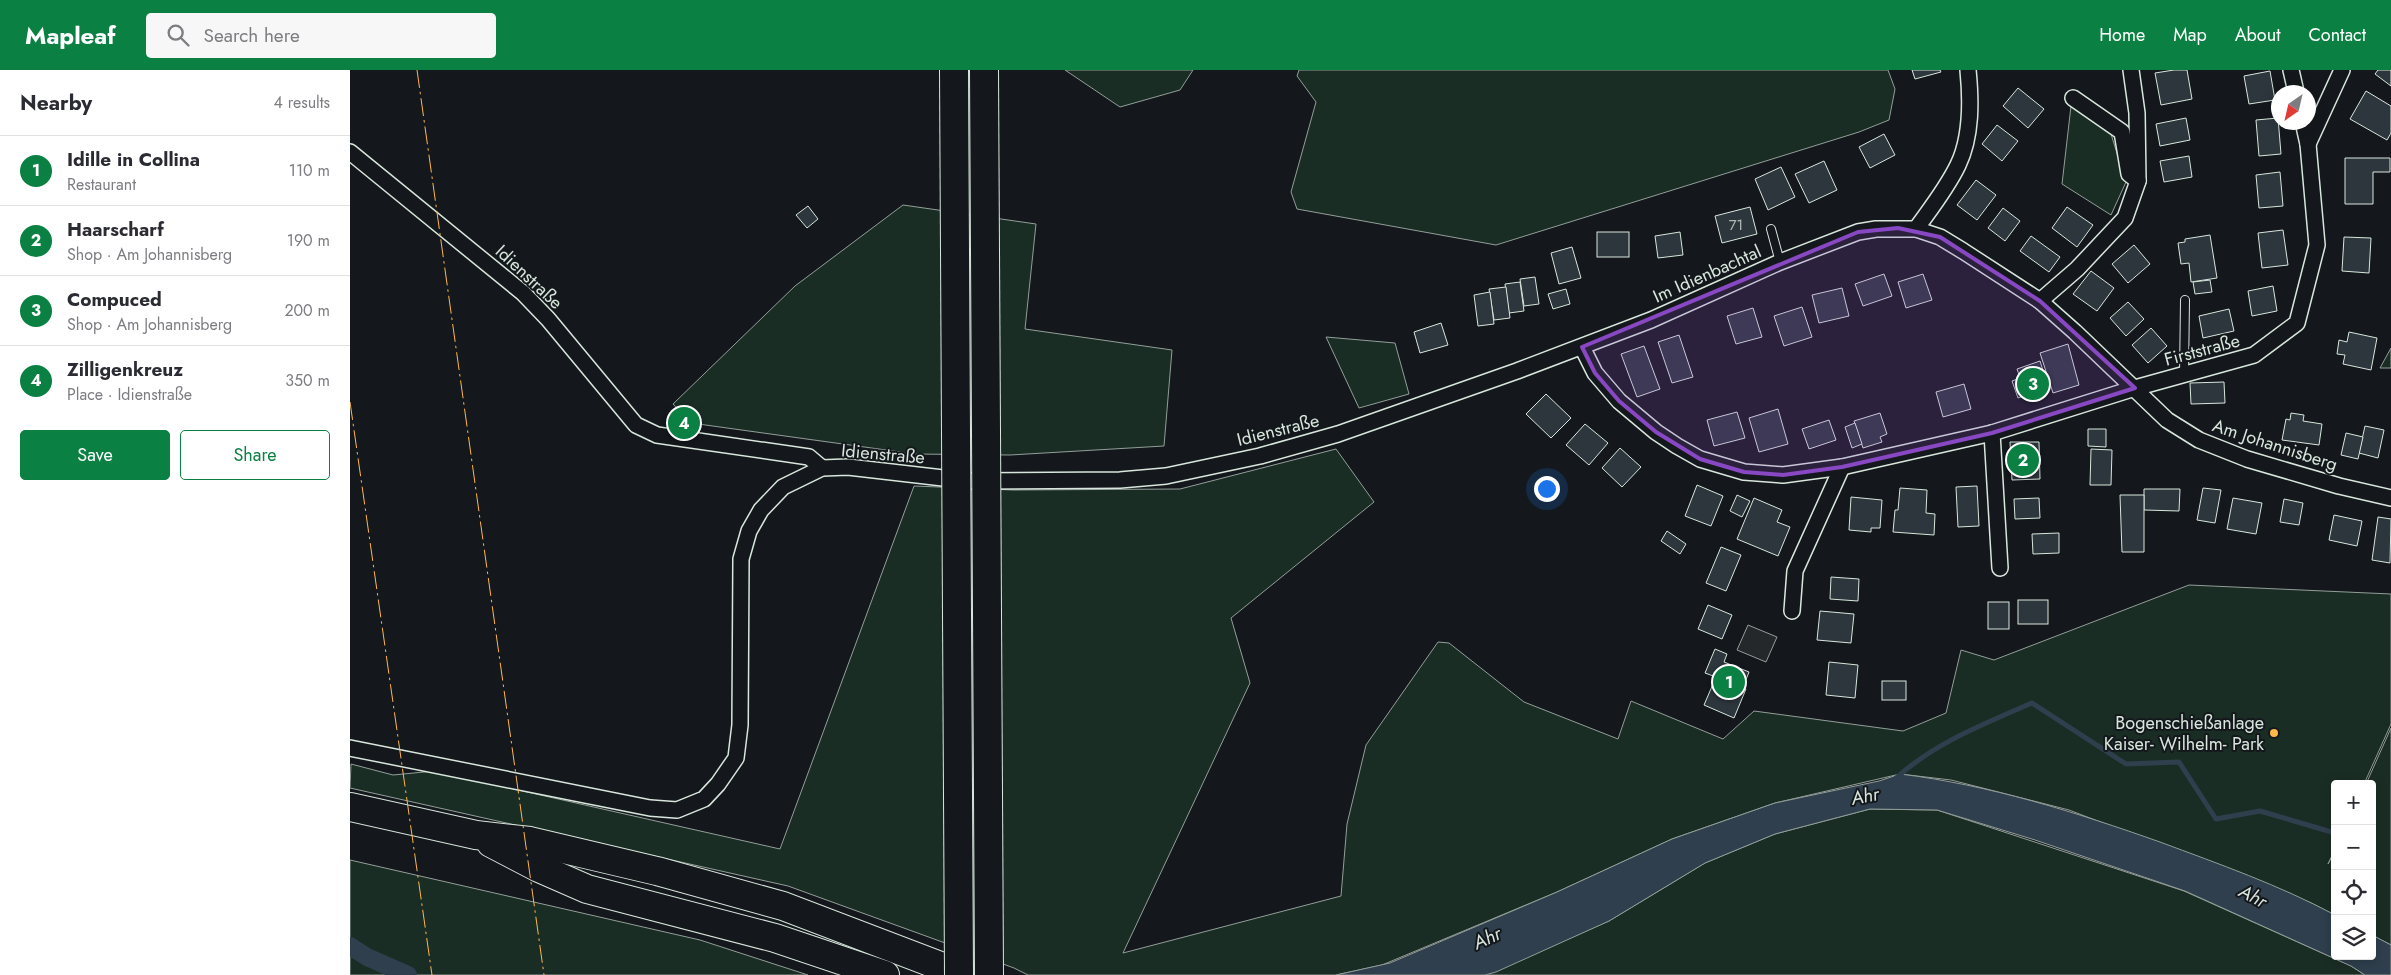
<!DOCTYPE html>
<html lang="en">
<head>
<meta charset="utf-8">
<style>
	:root { --surface:#fff; --page:#f7f7f7; --text:#2b2b33; --muted:#7c7c81; --line:#e1e1e2; --accent:#0b8043 }
	body { margin:0; font-family:Jost,sans-serif; background:var(--page); color:var(--text) }
	.controls { position:absolute; right:15px; bottom:15px; display:grid; overflow:hidden; border-radius:5px; box-shadow:0 2px 12px #0003 }
	.controls button { width:45px; height:45px; display:grid; place-items:center; padding:0; border:0; border-bottom:1px solid var(--line); background:var(--surface); color:var(--text); font:25px sans-serif }
	.compass { position:absolute; left:1921px; top:15px; width:45px; height:45px; border-radius:50%; background:var(--surface); box-shadow:0 2px 12px #0003; rotate:214deg }
	.you { position:absolute; left:1196px; top:418px; width:18px; height:18px; margin:-12px; border:4px solid #fff; border-radius:50%; background:#1a73e8; box-shadow:0 0 0 8px #1a73e833 }
	.badge { display:grid; place-items:center; width:32px; height:32px; border-radius:50%; background:var(--accent); color:#fff; font-size:16px; font-weight:700 }
	.pin { position:absolute; translate:-50% -50%; border:2px solid #fff; box-shadow:0 1px 5px #0006 }
	.list { margin:0; padding:0; list-style:none }
	h2 { display:flex; justify-content:space-between; align-items:center; height:65px; margin:0; padding:0 20px; font-size:21px }
	h2 small { font-size:16px; font-weight:400; color:var(--muted) }
	.list li { display:grid; grid-template-columns:32px 1fr auto; gap:15px; align-items:center; box-sizing:border-box; height:70px; padding:0 20px; border-top:1px solid var(--line) }
	.list b { display:block; font-size:19px; white-space:nowrap }
	.list p { margin:0; font-size:16px; white-space:nowrap; color:var(--muted) }
	.list em { font-size:16px; font-style:normal; color:var(--muted) }
	.actions { display:flex; gap:10px; padding:15px 20px }
	.actions a { flex:1; padding:11px 0; border:1px solid var(--accent); border-radius:5px; text-align:center; font-size:18px; color:var(--accent) }
	.actions .main { background:var(--accent); color:#fff }
	.icon { flex:none; width:28px; height:28px; fill:none; stroke:currentColor; stroke-width:2; stroke-linecap:round; stroke-linejoin:round }
	.map { position:relative; flex:none; width:2041px; height:905px; overflow:hidden }
	header { display:flex; align-items:center; gap:30px; box-sizing:border-box; height:70px; padding:0 25px; background:var(--accent); color:#fff }
	header strong { font-size:24px }
	nav { display:flex; gap:28px; margin-inline-start:auto; font-size:18px }
	.search { width:350px; height:45px; background:var(--page); display:flex; align-items:center; gap:12px; box-sizing:border-box; padding:0 18px; border-radius:5px; color:var(--muted); font-size:19px }
	main { display:flex }
	aside { flex:1; background:var(--surface) }
	.map>svg:first-child { display:block }
	.green { fill:#1a2d24; stroke:#939e99 }
	.parking { fill:#24282b; stroke:#939e99 }
	.water { fill:#2f3f4d; stroke:#939e99 }
	.lines { fill:none; stroke-linecap:round; stroke-linejoin:round }
	.stream { stroke:#2f3f4d; stroke-width:5 }
	.canal { stroke:#2f3f4d; stroke-width:18 }
	.building { fill:#2c363c; stroke:#d8e6dc }
	.lane-casing { stroke:#d8e6dc; stroke-width:10 }
	.street-casing { stroke:#d8e6dc; stroke-width:18 }
	.highway-casing { stroke:#d8e6dc; stroke-width:30 }
	.lane { stroke:#14181c; stroke-width:8 }
	.street { stroke:#14181c; stroke-width:15 }
	.highway { stroke:#14181c; stroke-width:28 }
	.highway-bridge-casing { stroke:#d8e6dc; stroke-width:30; stroke-linecap:butt }
	.highway-bridge { stroke:#14181c; stroke-width:28 }
	.power { stroke:#ffb74d; stroke-width:1; stroke-dasharray:18 4 2.5 4; stroke-linecap:butt }
	.marked { fill:#8948c3; fill-opacity:0.2; stroke:#8948c3; stroke-width:4; stroke-linejoin:round }
	.poi-dot { fill:#ffb74d; stroke:#14181c; stroke-width:2 }
	.labels { text-anchor:middle; dominant-baseline:central; stroke-width:4; stroke-linejoin:round; paint-order:stroke }
	.number-label { font-size:15px; fill:#adbab4 }
	.street-label { font-size:18px; fill:#d8e6dc; stroke:#14181c }
	.poi-label { font-size:18px; fill:#d8e6dc; stroke:#14181c; text-anchor:end }
	.water-label { font-size:19px; font-style:italic; fill:#d8e6dc; stroke:#14181c }
</style>
</head>
<body>
<header>
<strong>Mapleaf</strong>
<div class="search"><svg class="icon" aria-label="search" viewBox="0 0 24 24"><circle cx="10" cy="10" r="6"/><path d="M15 15l6 6"/></svg>Search here</div>
<nav><a>Home</a><a>Map</a><a>About</a><a>Contact</a></nav>
</header>
<main>
<aside>
<h2>Nearby<small>4 results</small></h2>
<ul class="list">
<li><span class="badge">1</span><div><b>Idille in Collina</b><p>Restaurant</p></div><em>110 m</em></li>
<li><span class="badge">2</span><div><b>Haarscharf</b><p>Shop · Am Johannisberg</p></div><em>190 m</em></li>
<li><span class="badge">3</span><div><b>Compuced</b><p>Shop · Am Johannisberg</p></div><em>200 m</em></li>
<li><span class="badge">4</span><div><b>Zilligenkreuz</b><p>Place · Idienstraße</p></div><em>350 m</em></li>
</ul>
<div class="actions"><a class="main">Save</a><a>Share</a></div>
</aside>
<div class="map">
<svg width="2041" height="905" viewBox="0 0 2041 905">
	<rect width="100%" height="100%" fill="#14181c"/>
	<!-- green -->
	<g class="green">
		<polygon points="715,0 843,0 830,20 770,37"/>
		<polygon points="949,0 1538,0 1545,19 1539,50 1509,62 1146,175 947,139 941,122 966,32 947,6"/>
		<polygon points="1721,36 1761,64 1776,112 1761,145 1712,114"/>
		<polygon points="553,135 686,154 675,259 822,280 814,376 660,385 565,384 341,353 323,334 445,216"/>
		<polygon points="976,267 1045,273 1059,324 1009,338"/>
		<polygon points="2041,278 2041,298 2030,298"/>
		<polygon points="986,379 1024,432 881,548 900,613 773,883 991,826 997,754 1016,675 1088,572 1099,573 1174,632 1268,669 1281,631 1373,669 1404,641 1553,661 1596,643 1611,580 1644,590 1839,515 2041,524 2041,654 2014,714 1985,714 1985,779 1978,794 1985,781 1985,845 1961,833 1719,740 1601,710 1550,704 1425,733 1322,769 1207,822 1032,895 986,905 678,905 664,898 438,816 0,718 1,694 43,705 84,701 430,779 564,416 663,420 830,419"/>
		<polygon points="2041,658 2041,875 2022,865 2022,714 2016,714"/>
		<polygon points="1520,739 1587,740 1834,821 2001,896 2015,905 1135,905 1259,851 1355,793 1425,764"/>
		<polygon points="0,790 350,870 458,905 0,905"/>
	</g>
	<!-- parking -->
	<polygon class="parking" points="1398,555 1427,567 1416,592 1387,580"/>
	<!-- water -->
	<path class="water" d="M1550 704C1640 715 1725 742 1810 772 1869 794 1929 815 1985 845V886H2022V865L2041 875V905H2015L2001 896 1835 821 1685 770 1587 740 1520 739 1425 764 1355 793 1259 851 1146 902 1135 905H986L1040 893 1207 822 1322 769 1425 733 1529 711Z"/>
	<g class="lines">
		<!-- stream -->
		<path class="stream" d="M1545 709C1584 673 1634 654 1682 633L1776 694 1829 692 1866 749 1910 741 1985 763"/>
		<!-- canal -->
		<polyline class="canal" points="0,876 17,887 58,905"/>
	</g>
	<!-- building -->
	<g class="building">
		<polygon points="1562,0 1590,0 1591,2 1565,9"/>
		<polygon points="1824,0 1837,0 1842,29 1811,35 1805,3"/>
		<polygon points="2028,0 2041,0 2041,16 2025,4"/>
		<polygon points="1920,1 1925,30 1899,34 1894,6"/>
		<polygon points="1668,18 1694,39 1678,58 1653,36"/>
		<polygon points="2016,21 2041,36 2041,63 2037,70 2000,49"/>
		<polygon points="1836,48 1840,70 1810,76 1806,54"/>
		<polygon points="1928,48 1931,84 1909,86 1906,50"/>
		<polygon points="1647,55 1668,71 1652,91 1632,74"/>
		<polygon points="1534,64 1545,85 1520,98 1509,77"/>
		<polygon points="1839,86 1842,107 1814,112 1810,91"/>
		<polygon points="1995,88 2040,88 2040,102 2023,102 2023,134 1995,134"/>
		<polygon points="1474,91 1487,120 1459,133 1445,104"/>
		<polygon points="1431,97 1445,127 1418,140 1405,109"/>
		<polygon points="1930,102 1933,136 1909,138 1906,105"/>
		<polygon points="1626,110 1646,125 1627,150 1607,135"/>
		<polygon points="458,136 468,149 457,158 446,145"/>
		<polygon points="1400,137 1407,164 1372,173 1365,146"/>
		<polygon points="1717,137 1743,155 1727,177 1702,158"/>
		<polygon points="1653,138 1670,151 1655,171 1638,158"/>
		<polygon points="1933,160 1938,195 1912,198 1908,163"/>
		<rect x="1247" y="162" width="32" height="25"/>
		<polygon points="1330,162 1333,185 1308,188 1305,166"/>
		<polygon points="1860,165 1867,208 1841,212 1839,193 1831,194 1828,173 1835,172 1835,169"/>
		<polygon points="1681,166 1710,187 1699,202 1670,181"/>
		<polygon points="1994,167 2021,168 2019,203 1992,201"/>
		<polygon points="1784,175 1800,194 1778,213 1762,194"/>
		<polygon points="1222,177 1231,208 1209,214 1201,183"/>
		<polygon points="1741,201 1764,218 1747,241 1723,224"/>
		<polygon points="1534,204 1542,226 1513,236 1505,214"/>
		<polygon points="1573,204 1582,230 1556,238 1548,212"/>
		<polygon points="1185,207 1189,234 1174,236 1170,209"/>
		<polygon points="1860,210 1862,222 1845,224 1843,212"/>
		<polygon points="1170,212 1174,241 1159,243 1155,214"/>
		<polygon points="1923,216 1927,241 1902,246 1898,221"/>
		<polygon points="1156,217 1160,248 1144,250 1139,219"/>
		<polygon points="1492,218 1499,246 1469,253 1462,225"/>
		<polygon points="1216,219 1220,234 1203,239 1198,224"/>
		<polygon points="1140,222 1144,254 1128,256 1124,225"/>
		<polygon points="1778,232 1794,249 1776,266 1760,248"/>
		<polygon points="1452,237 1462,267 1434,276 1424,246"/>
		<polygon points="1403,238 1412,267 1386,274 1377,246"/>
		<polygon points="1879,239 1884,261 1853,268 1849,246"/>
		<polygon points="1091,253 1098,275 1070,283 1064,262"/>
		<polygon points="1801,258 1817,276 1798,293 1782,275"/>
		<polygon points="1999,262 2027,268 2021,300 1993,294 1995,285 1987,284 1989,270 1997,272"/>
		<polygon points="1329,265 1343,307 1322,313 1308,272"/>
		<polygon points="1718,274 1729,315 1703,323 1690,283"/>
		<polygon points="1294,276 1310,319 1287,327 1271,284"/>
		<polygon points="1690,291 1699,320 1677,327 1667,299"/>
		<polygon points="1670,308 1676,325 1668,328 1662,311"/>
		<polygon points="1874,312 1875,333 1841,334 1840,313"/>
		<polygon points="1614,314 1621,339 1593,347 1586,322"/>
		<polygon points="1196,324 1221,348 1201,368 1176,344"/>
		<polygon points="1428,339 1438,374 1409,382 1399,348"/>
		<polygon points="1387,342 1395,368 1364,376 1357,350"/>
		<polygon points="1530,343 1537,364 1530,367 1532,372 1513,378 1504,351"/>
		<polygon points="1941,343 1954,345 1953,351 1972,354 1969,375 1932,370 1936,349 1940,350"/>
		<polygon points="1479,350 1486,370 1459,379 1452,359"/>
		<polygon points="1505,353 1512,374 1502,378 1495,357"/>
		<polygon points="1235,354 1258,373 1239,395 1216,375"/>
		<polygon points="2015,356 2034,360 2028,388 2009,383"/>
		<polygon points="1738,359 1756,359 1756,377 1738,376"/>
		<polygon points="1996,363 2013,367 2008,389 1991,385"/>
		<polygon points="1660,372 1689,372 1690,409 1662,410"/>
		<polygon points="1270,378 1291,397 1272,417 1252,398"/>
		<polygon points="1741,379 1762,380 1761,415 1740,415"/>
		<polygon points="1347,415 1373,426 1361,456 1335,446"/>
		<polygon points="1627,416 1629,456 1608,457 1606,417"/>
		<polygon points="1550,418 1577,420 1576,443 1585,444 1584,465 1543,462 1545,440 1548,440"/>
		<polygon points="1853,418 1871,420 1865,453 1847,450"/>
		<polygon points="1794,419 1830,419 1829,441 1794,440"/>
		<polygon points="1387,425 1400,431 1392,447 1380,441"/>
		<polygon points="1770,425 1794,425 1794,482 1772,482"/>
		<polygon points="1501,427 1532,430 1530,458 1521,458 1521,462 1499,460"/>
		<polygon points="1404,428 1432,440 1427,452 1440,457 1428,486 1387,469"/>
		<polygon points="1689,428 1690,448 1665,449 1664,429"/>
		<polygon points="1883,428 1912,433 1906,464 1877,459"/>
		<polygon points="1934,429 1953,433 1949,455 1930,452"/>
		<polygon points="1984,445 2012,451 2007,476 1979,470"/>
		<polygon points="2028,447 2041,449 2040,493 2022,490"/>
		<polygon points="1317,461 1336,474 1330,484 1311,471"/>
		<polygon points="1709,463 1709,483 1683,484 1682,464"/>
		<polygon points="1371,477 1391,485 1376,521 1356,513"/>
		<polygon points="1481,507 1509,509 1508,531 1480,529"/>
		<rect x="1668" y="530" width="30" height="24"/>
		<rect x="1638" y="532" width="21" height="27"/>
		<polygon points="1358,535 1382,545 1372,569 1348,559"/>
		<polygon points="1470,541 1504,544 1501,573 1467,570"/>
		<polygon points="1365,579 1377,584 1374,592 1399,602 1393,617 1396,619 1384,648 1354,635 1366,607 1355,603"/>
		<polygon points="1479,592 1508,595 1505,628 1476,625"/>
		<rect x="1532" y="611" width="24" height="19"/>
	</g>
	<g class="lines">
		<defs>
			<g id="lane">
				<polyline points="1421,159 1430,192"/>
				<polyline points="1834,305 1835,230"/>
			</g>
			<g id="street">
				<polyline points="1781,0 1787,43 1788,111"/>
				<polyline points="1941,0 1946,22"/>
				<polyline points="1958,74 1992,0"/>
				<polyline points="0,82 173,223 198,249 286,355 307,365 459,387 472,398"/>
				<path d="M1566 159C1581 138 1597 118 1608 95 1622 66 1621 30 1618 0"/>
				<polyline points="1690,231 1727,199 1775,148 1788,111 1779,104 1772,62 1723,28"/>
				<polyline points="1232,277 1245,303 1269,331 1306,362 1327,376 1350,389 1394,402 1433,405 1492,397 1642,363 1785,318 1904,285 1947,253 1967,175 1958,74 1953,52"/>
				<polyline points="1642,363 1650,498"/>
				<polyline points="1442,541 1445,501 1492,397"/>
				<polyline points="0,678 300,738 327,740 354,729 368,714 386,688 390,655 391,489 399,461 411,440 433,417 472,398 498,397 619,411 770,410 816,406 910,386 988,364 1167,301 1301,250 1430,192 1508,162 1526,159 1566,159 1590,167 1613,181 1690,231 1725,262 1817,350 1849,370 1897,389 1989,416 2041,428"/>
			</g>
			<g id="highway">
				<polyline points="0,737 126,765 180,771 307,801 433,836 614,905"/>
				<polyline points="141,773 189,798 237,819 425,868 535,905"/>
			</g>
		</defs>
		<!-- lane casing -->
		<use href="#lane" class="lane-casing"/>
		<!-- street casing -->
		<use href="#street" class="street-casing"/>
		<!-- highway casing -->
		<use href="#highway" class="highway-casing"/>
		<!-- lane -->
		<use href="#lane" class="lane"/>
		<!-- street -->
		<use href="#street" class="street"/>
		<!-- highway -->
		<use href="#highway" class="highway"/>
		<defs>
			<g id="highway-bridge">
				<polyline points="604,0 609,905"/>
				<polyline points="634,0 639,905"/>
			</g>
		</defs>
		<!-- highway-bridge casing -->
		<use href="#highway-bridge" class="highway-bridge-casing"/>
		<!-- highway-bridge -->
		<use href="#highway-bridge" class="highway-bridge"/>
		<!-- power -->
		<g class="power">
			<polyline points="67,0 194,905"/>
			<polyline points="0,332 82,905"/>
		</g>
	</g>
	<!-- marked area -->
	<path class="marked" d="M1548 158 1590 167 1690 231 1785 318 1642 363 1492 397 1433 405 1394 402 1350 389 1306 362 1269 331 1245 303 1232 277 1508 162Z"/>
	<!-- markers -->
	<circle class="poi-dot" cx="1924" cy="663" r="5"/>
	<g class="labels">
		<!-- number labels -->
		<g class="number-label">
			<text x="1386" y="155">71</text>
		</g>
		<!-- street labels -->
		<g class="street-label">
			<text transform="translate(1357 204) rotate(-24)">Im Idienbachtal</text>
			<text transform="translate(179 207) rotate(43)">Idienstraße</text>
			<text transform="translate(1852 280) rotate(-15)">Firststraße</text>
			<text transform="translate(928 360) rotate(-14)">Idienstraße</text>
			<text transform="translate(1925 375) rotate(18)">Am Johannisberg</text>
			<text transform="translate(533 384) rotate(5)">Idienstraße</text>
		</g>
		<!-- poi labels -->
		<g class="poi-label">
			<text x="1914" y="653">Bogenschießanlage<tspan x="1914" dy="21">Kaiser- Wilhelm- Park</tspan></text>
		</g>
		<!-- water labels -->
		<g class="water-label">
			<text transform="translate(1515 726) rotate(-11)">Ahr</text>
			<text transform="translate(1903 826) rotate(28)">Ahr</text>
			<text transform="translate(1137 868) rotate(-24)">Ahr</text>
		</g>
	</g>
</svg>
<div class="controls">
<button>+</button>
<button>−</button>
<button><svg class="icon" aria-label="locate" viewBox="0 0 24 24"><circle cx="12" cy="12" r="6"/><path d="M12 2v4M12 18v4M2 12h4M18 12h4"/></svg></button>
<button><svg class="icon" aria-label="layers" viewBox="0 0 24 24"><path d="M12 4l9 5-9 5-9-5zM3 14l9 5 9-5"/></svg></button>
</div>
<svg class="compass" viewBox="-18 -18 36 36"><path d="M0-13l5 13h-10z" fill="#e53935"/><path d="M0 13l5-13h-10z" fill="#7c7c81"/></svg>
<div class="you"></div>
<div class="pin badge" style="left:1379px;top:612px">1</div>
<div class="pin badge" style="left:1673px;top:390px">2</div>
<div class="pin badge" style="left:1683px;top:314px">3</div>
<div class="pin badge" style="left:334px;top:353px">4</div>
</div>
</main>
</body>
</html>
